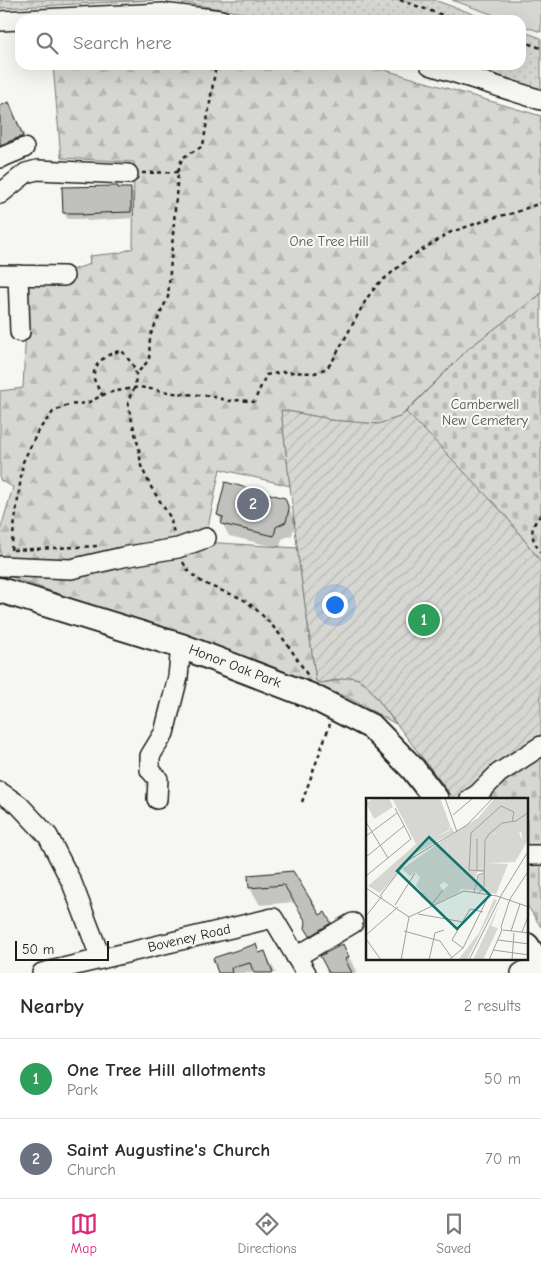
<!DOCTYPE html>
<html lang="en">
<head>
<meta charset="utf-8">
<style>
	:root { --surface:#fff; --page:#f7f7f7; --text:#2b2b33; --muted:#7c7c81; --line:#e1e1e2; --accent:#db2777 }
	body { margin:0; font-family:"Comic Neue",sans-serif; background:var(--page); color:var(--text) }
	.scale { position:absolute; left:15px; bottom:12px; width:94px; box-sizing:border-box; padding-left:5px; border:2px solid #1c1c1c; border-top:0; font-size:14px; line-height:18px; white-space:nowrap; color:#1c1c1c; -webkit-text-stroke:4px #f6f6f2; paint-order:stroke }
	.you { position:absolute; left:334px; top:604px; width:18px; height:18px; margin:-12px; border:4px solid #fff; border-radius:50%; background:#1a73e8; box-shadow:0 0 0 8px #1a73e833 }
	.badge { display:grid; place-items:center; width:32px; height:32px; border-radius:50%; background:var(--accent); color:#fff; font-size:16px; font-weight:700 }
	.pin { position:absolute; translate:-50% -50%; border:2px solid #fff; box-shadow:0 1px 5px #0006 }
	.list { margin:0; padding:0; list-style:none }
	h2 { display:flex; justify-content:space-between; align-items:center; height:65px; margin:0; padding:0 20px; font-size:21px }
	h2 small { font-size:16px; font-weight:400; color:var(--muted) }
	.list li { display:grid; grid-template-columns:32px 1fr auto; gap:15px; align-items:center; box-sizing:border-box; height:80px; padding:0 20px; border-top:1px solid var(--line) }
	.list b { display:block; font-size:19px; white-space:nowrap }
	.list p { margin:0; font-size:16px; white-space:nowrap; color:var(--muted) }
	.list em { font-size:16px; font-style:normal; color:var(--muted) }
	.icon { flex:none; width:28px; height:28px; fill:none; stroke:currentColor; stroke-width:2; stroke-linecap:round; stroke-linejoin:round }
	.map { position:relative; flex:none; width:541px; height:973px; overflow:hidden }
	.search { position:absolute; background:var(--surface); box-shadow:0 5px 20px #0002; left:15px; right:15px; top:15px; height:55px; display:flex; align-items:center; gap:12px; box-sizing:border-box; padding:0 18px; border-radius:15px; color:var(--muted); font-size:19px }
	.sheet { height:225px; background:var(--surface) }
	nav { display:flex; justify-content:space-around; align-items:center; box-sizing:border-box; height:70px; border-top:1px solid var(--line); background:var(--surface); font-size:14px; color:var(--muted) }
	nav a { display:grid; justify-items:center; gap:2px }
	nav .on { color:var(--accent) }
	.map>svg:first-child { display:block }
	.grass { fill:#d6d6d2; stroke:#797977 }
	.forest { fill:url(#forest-firs); stroke:#797977 }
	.cemetery { fill:url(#cemetery-stones); stroke:#797977 }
	.park { fill:url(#park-dots); stroke:#797977 }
	.garden { fill:url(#garden-furrows); stroke:#797977 }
	.shadow { fill:#0003 }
	.building { fill:#c0c0bd; stroke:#1c1c1c }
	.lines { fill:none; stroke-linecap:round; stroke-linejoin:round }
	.minor-casing { stroke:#1c1c1c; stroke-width:22 }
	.major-casing { stroke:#1c1c1c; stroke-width:28 }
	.path { stroke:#1c1c1c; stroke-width:2.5; stroke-dasharray:4 4; stroke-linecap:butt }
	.minor { stroke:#f6f6f2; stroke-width:19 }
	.major { stroke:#f6f6f2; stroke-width:24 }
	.labels { text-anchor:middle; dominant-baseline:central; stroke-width:4.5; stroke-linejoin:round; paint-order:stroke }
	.park-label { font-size:14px; fill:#545453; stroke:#f6f6f2 }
	.street-label { font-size:14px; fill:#1c1c1c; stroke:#f6f6f2 }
	.inset-road { fill:none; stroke:#9f9f9c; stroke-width:1 }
	.view { fill:#0f766e; fill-opacity:0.15; stroke:#0f766e; stroke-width:2.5 }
	.inset-edge { fill:none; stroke:#1c1c1c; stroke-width:2.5 }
</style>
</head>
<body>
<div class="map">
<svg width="541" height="973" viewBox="0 0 541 973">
	<defs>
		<pattern id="forest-firs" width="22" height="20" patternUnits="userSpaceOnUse" patternTransform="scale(1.25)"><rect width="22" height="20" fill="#d6d6d2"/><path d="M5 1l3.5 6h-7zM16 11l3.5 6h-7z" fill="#b7b7b4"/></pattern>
		<pattern id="cemetery-stones" width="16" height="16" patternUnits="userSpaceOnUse" patternTransform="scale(1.25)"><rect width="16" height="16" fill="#d6d6d2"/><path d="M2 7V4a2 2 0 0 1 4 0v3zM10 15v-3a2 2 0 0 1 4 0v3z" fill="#b7b7b4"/></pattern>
		<pattern id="park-dots" width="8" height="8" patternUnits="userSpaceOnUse" patternTransform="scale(1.25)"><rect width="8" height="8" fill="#d6d6d2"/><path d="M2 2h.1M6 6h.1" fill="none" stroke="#b7b7b4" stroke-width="1.8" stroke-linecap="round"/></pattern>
		<pattern id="garden-furrows" width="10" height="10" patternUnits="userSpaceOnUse" patternTransform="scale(1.25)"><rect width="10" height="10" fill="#d6d6d2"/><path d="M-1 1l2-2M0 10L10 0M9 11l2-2" fill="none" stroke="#b7b7b4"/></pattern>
	</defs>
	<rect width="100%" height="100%" fill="#f6f6f2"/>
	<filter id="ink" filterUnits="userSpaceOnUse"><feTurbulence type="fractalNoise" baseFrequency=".02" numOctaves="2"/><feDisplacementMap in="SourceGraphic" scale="10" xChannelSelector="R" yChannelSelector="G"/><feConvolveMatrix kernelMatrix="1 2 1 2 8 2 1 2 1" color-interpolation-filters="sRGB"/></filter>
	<g filter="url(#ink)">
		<!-- grass -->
		<polygon class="grass" points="452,0 541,0 541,32 521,25 521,20 508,20"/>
		<!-- forest -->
		<path class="forest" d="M53 65H368L541 116V294L469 348 400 417 378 424 329 420 325 418 281 410 290 486 220 469 205 542 298 548 299 562 316 681C329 687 345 673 358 679 359 679 365 683 366 684L396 724 347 697 0 573V531L13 487 0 480V391L23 388 28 285 90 264 89 256 119 253 133 248 134 162 61 158Z"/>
		<!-- cemetery -->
		<g class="cemetery">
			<polygon points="541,294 541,562 505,515 431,437 406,412 469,348"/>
			<polygon points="541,757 541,927 527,905 527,799 478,799"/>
		</g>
		<!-- park -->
		<g class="park">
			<polygon points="0,0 154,0 0,8"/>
			<polygon points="169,0 434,0 490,20 282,20"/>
			<polygon points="521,31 541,38 541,91 459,65 521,65"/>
		</g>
		<!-- garden -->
		<polygon class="garden" points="281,410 325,418 329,420 378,424 400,417 406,412 431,437 505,515 541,562 541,736 458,799 454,799 366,684 359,679 351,677 321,683 318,682 316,681 299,562"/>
		<!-- shadow -->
		<g class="shadow">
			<polygon points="8,104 18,121 32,153 0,167 0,107"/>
			<polygon points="118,189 130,189 134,195 134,218 87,221 86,219 68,219 64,213"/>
			<polygon points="284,499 296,522 292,535 282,539 280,548 229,536 218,515"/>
			<polygon points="293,872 320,917 324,914 340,941 321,952 306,927 308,922 296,902 260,905 250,888 249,876"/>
			<polygon points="256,946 260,954 265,952 276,973 219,973"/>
			<polygon points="342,946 352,963 357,973 330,973"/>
		</g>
		<!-- building -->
		<g class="building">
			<polygon points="9,102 23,136 0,145 0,106"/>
			<polygon points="118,186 118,188 131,188 131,212 100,213 100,214 82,215 82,213 63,213 62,187"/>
			<polygon points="225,482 285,498 289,509 286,522 276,527 274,536 221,524 223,517 217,515"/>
			<polygon points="293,871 320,915 325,912 331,923 310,936 305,928 306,922 284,885 249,888 248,875"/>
			<polygon points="256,944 259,953 265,951 273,973 254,973 250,963 231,968 232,973 218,973 213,958"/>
			<polygon points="343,944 349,957 345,959 352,973 329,973 320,956"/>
		</g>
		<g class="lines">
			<defs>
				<g id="minor">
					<polyline points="20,20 162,13 221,20"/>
					<polyline points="0,21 20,20"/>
					<polyline points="430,65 541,100"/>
					<polyline points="0,158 24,148"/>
					<polyline points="0,194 26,173 37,170 128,174"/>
					<polyline points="0,275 64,276"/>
					<polyline points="18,275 20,332"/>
					<polyline points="0,566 71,569 123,557 178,548 206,538"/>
					<polyline points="0,792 19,805 48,836 72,883 101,959"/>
					<polyline points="157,799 158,779 150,770 150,756 164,733 178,677 181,646"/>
					<polyline points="470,799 478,794 499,773 541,746"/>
					<polyline points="527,855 541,855"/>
					<polyline points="296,957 353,923"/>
					<polyline points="42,973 273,918 306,973"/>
					<polyline points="521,973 538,963"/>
				</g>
				<g id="major">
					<polyline points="0,590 181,646 311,696 372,727 413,769 436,799"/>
					<polyline points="527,946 538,963 541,966"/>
				</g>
			</defs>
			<!-- minor casing -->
			<use href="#minor" class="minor-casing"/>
			<!-- major casing -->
			<use href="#major" class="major-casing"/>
			<!-- path -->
			<g class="path">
				<polyline points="400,0 456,20"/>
				<polyline points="521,41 541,48"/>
				<polyline points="142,173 178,172"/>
				<polyline points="139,371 149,360 150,336 168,297 178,172 182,158 203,146 216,65"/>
				<path d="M103 396C99 389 92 380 94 373 95 362 111 351 122 351L133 365 136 374 135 387 128 400 130 413 139 449 141 466 151 487 170 517 174 533"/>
				<path d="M541 515C528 528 531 539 541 553"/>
				<polyline points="11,550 23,462 38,431 53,412 68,405 87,403 107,393 139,387 174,393 211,396 229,401 241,400 254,402 266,375 283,372 315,373 327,368 332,362 367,298 378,284 412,256 451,232 499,216 514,213 532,206 541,203"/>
				<polyline points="13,550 98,546"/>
				<path d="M183 562C193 582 213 587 233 595 238 597 243 599 247 602 274 623 290 647 308 676"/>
				<polyline points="302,802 330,724"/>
			</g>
			<!-- minor -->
			<use href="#minor" class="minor"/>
			<!-- major -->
			<use href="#major" class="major"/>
		</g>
	</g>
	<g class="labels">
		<!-- park labels -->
		<g class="park-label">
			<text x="329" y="241">One Tree Hill</text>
			<text x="485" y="404">Camberwell<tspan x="485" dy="16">New Cemetery</tspan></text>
		</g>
		<!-- street labels -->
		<g class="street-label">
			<text transform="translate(235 666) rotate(21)">Honor Oak Park</text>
			<text transform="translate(189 938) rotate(-13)">Boveney Road</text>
		</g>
	</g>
	<!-- overview -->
	<g transform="translate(366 798)">
		<rect width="162" height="162" fill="#f6f6f2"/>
		<path d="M8 0H23L27 9 8 21 0 5ZM26 0H74L84 27 83 32 51 48Z" fill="#d6d6d2"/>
		<path d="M82 39 81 73 73 80 78 84 73 87 77 92 83 87 92 94 100 91 65 108 54 98 56 94 50 88 54 79 49 74 44 78 36 71ZM128 101 131 102 101 162H92L113 135ZM135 103 125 128 132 130 117 162H107Z" fill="#d6d6d2"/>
		<path d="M129 0H162V42H157L155 34H130L126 38 119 65 142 66 130 96 109 92 112 78 120 74 81 72V64L82 39 112 20Z" fill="#d6d6d2"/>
		<path d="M150 24 155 40 162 42 149 64 119 65 120 42 123 37H128L136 26ZM85 28 88 34 49 56 14 95 2 88 49 47 83 33Z" fill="#d6d6d2"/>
		<path d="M81 72 111 73 108 92 95 91 92 94 73 80Z" fill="#d6d6d2"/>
		<path class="inset-road" d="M79 0 91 34M87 17 107 0M0 24 22 60M123 36 136 25 150 23 163 14M0 38 31 15M0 59 38 28M111 72V41M118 73 103 72 105 35 135 8 148 14 146 24M0 78 45 41 29 10M0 90 43 119 98 93 131 98 163 109M108 94 112 77 118 75M113 95 118 89 119 42 123 36M14 98 41 63 101 27 127 0M66 106 77 92M29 107 49 75M52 116 97 124M0 118 16 98M137 132 163 135M38 133 74 143 86 160M145 133 154 106M156 134 163 116M0 137 32 109M0 141 15 162M132 142 163 146M97 150 86 142 104 111 117 114M127 152 163 157M35 162 43 119M63 162 69 135 78 132M83 162 97 150 123 97M103 162 136 96 163 52M123 162 136 132 135 129 144 101 163 72M146 162 148 135"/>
		<path class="view" d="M63 39 124 97 91 131 31 73Z"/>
		<rect width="162" height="162" class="inset-edge"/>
	</g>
</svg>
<div class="scale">50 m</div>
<div class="you"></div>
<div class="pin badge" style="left:424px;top:620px;background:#2e9e5b">1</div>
<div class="pin badge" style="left:253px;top:504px;background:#6b7280">2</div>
<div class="search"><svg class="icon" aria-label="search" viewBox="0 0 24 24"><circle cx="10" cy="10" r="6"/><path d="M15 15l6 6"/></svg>Search here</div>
</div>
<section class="sheet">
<h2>Nearby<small>2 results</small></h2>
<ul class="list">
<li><span class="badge" style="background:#2e9e5b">1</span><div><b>One Tree Hill allotments</b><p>Park</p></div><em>50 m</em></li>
<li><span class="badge" style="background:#6b7280">2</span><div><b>Saint Augustine's Church</b><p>Church</p></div><em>70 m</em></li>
</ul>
</section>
<nav>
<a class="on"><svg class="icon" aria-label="map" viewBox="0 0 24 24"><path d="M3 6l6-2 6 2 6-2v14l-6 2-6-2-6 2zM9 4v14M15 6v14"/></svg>Map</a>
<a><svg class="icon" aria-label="directions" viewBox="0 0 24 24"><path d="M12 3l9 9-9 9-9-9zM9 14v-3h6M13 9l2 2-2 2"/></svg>Directions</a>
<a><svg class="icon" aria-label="saved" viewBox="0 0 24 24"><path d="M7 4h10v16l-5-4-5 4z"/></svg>Saved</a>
</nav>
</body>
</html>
